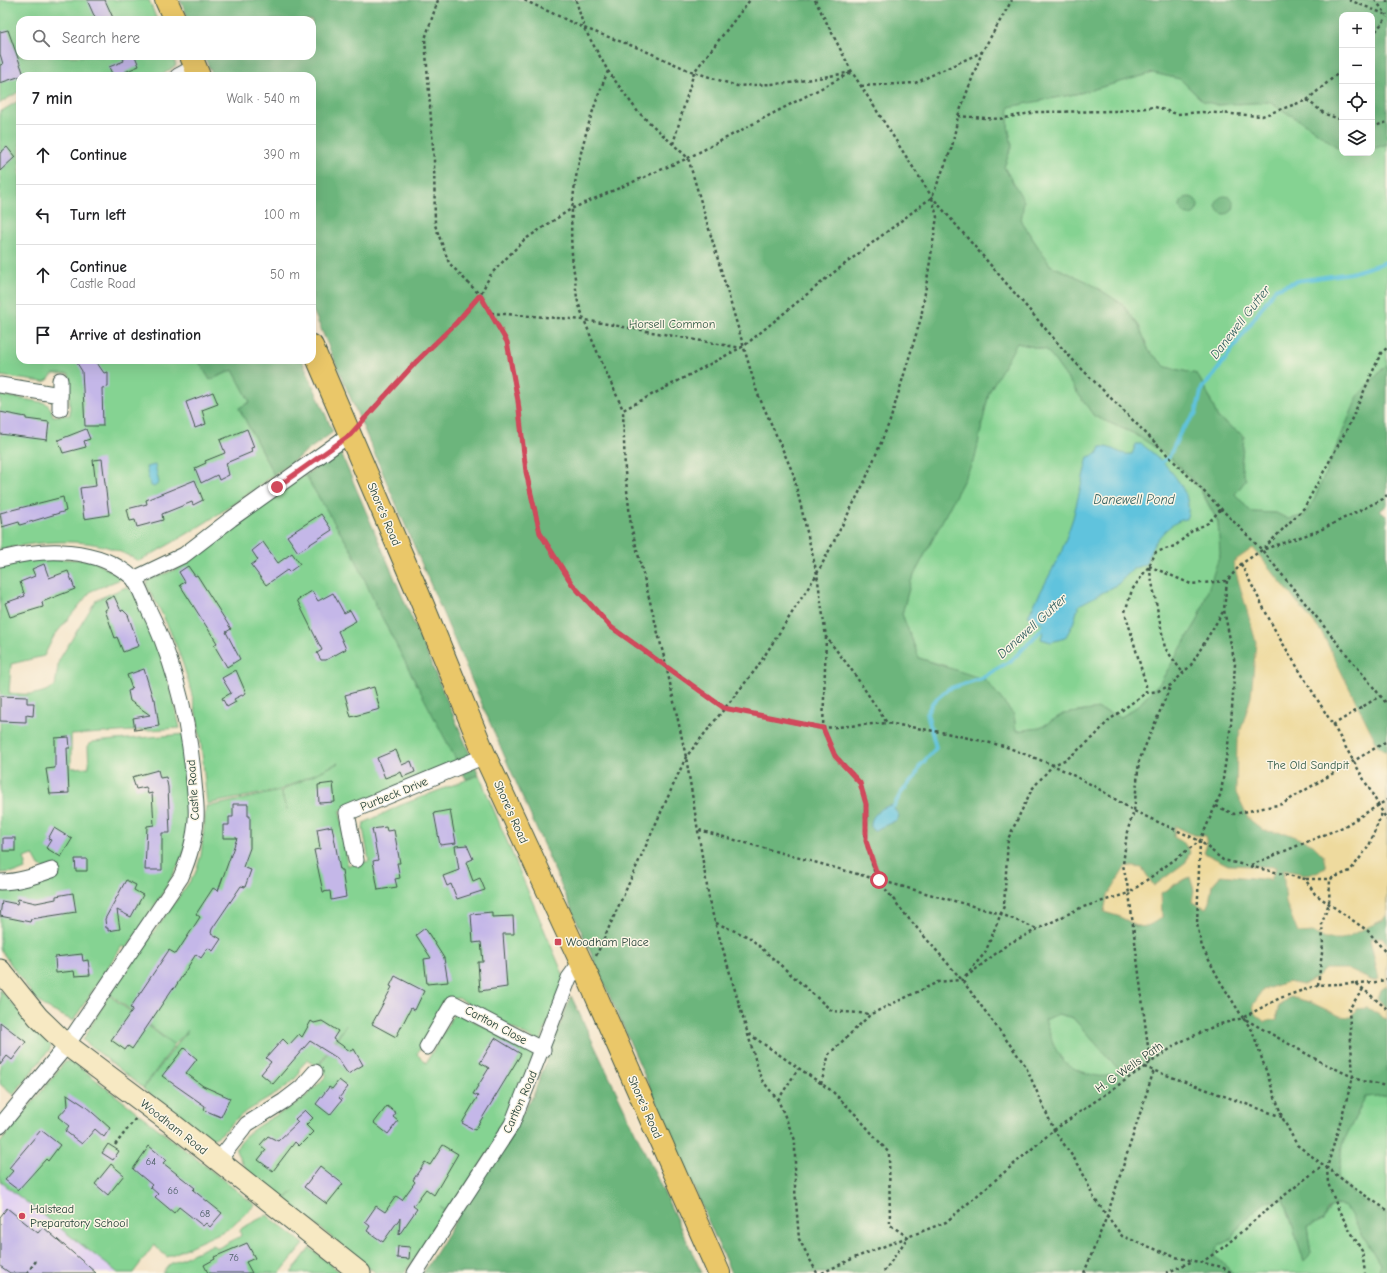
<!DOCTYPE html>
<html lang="en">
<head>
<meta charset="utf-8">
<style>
	:root { --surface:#fff; --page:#f2f2f2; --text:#202124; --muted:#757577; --line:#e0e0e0 }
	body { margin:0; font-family:"Comic Neue",sans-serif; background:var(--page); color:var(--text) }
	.controls { position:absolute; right:12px; top:12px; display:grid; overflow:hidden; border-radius:8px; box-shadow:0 4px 16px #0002 }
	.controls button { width:36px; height:36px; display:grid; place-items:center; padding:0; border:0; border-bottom:1px solid var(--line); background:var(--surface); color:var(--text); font:20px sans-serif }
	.stop { position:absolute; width:12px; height:12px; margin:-9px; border:3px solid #d1495b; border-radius:50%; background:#fff }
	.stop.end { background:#d1495b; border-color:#fff; box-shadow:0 1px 4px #0008 }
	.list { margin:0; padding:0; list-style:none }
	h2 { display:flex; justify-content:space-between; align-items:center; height:52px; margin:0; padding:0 16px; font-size:17px }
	h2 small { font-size:13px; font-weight:400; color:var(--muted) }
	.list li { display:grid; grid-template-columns:26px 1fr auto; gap:12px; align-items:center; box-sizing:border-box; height:60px; padding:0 16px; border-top:1px solid var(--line) }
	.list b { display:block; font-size:15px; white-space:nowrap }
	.list p { margin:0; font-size:13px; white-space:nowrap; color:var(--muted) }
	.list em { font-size:13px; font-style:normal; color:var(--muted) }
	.icon { flex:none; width:22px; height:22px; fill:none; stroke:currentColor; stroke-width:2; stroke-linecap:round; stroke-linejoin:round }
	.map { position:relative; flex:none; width:1387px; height:1273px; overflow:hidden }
	.search { position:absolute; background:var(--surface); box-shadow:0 4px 16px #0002; left:16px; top:16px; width:300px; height:44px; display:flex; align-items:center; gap:10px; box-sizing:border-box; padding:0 14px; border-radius:12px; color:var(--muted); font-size:15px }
	.panel { position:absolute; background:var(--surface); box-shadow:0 4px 16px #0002; left:16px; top:72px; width:300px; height:292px; border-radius:12px }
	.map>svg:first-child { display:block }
	.built { fill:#e3d3f2 }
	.green { fill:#85d392; stroke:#528863 }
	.forest { fill:#6cb57c; stroke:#467958; fill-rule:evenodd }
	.sand { fill:#eeda9e; stroke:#868c69 }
	.water { fill:#60c3dd; stroke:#408088 }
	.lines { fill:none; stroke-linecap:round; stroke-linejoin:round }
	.stream { stroke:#60c3dd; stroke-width:4 }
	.building { fill:#c4b7e8 }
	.street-casing { stroke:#3f564a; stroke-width:17 }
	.secondary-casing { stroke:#3f564a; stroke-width:23 }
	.primary-casing { stroke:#3f564a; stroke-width:24 }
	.path { stroke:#3f564a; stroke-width:2.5; stroke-dasharray:3 3; stroke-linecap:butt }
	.street { stroke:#fff; stroke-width:15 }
	.secondary { stroke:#f7e9c3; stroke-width:21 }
	.primary { stroke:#eac769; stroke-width:22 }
	.route { stroke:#d1495b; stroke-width:5 }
	.poi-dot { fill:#d1495b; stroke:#fcf5e5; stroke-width:1.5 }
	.labels { text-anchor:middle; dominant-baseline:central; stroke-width:3; stroke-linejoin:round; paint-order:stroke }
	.number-label { font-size:10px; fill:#485c61 }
	.park-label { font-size:12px; fill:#335b47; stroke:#fcf5e5 }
	.street-label { font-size:12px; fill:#1f3d34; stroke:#fcf5e5 }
	.poi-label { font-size:12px; fill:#1f3d34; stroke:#fcf5e5; text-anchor:start }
	.water-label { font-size:13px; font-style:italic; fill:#2f5e5e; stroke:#fcf5e5 }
</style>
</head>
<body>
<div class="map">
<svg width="1387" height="1273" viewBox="0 0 1387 1273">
	<rect width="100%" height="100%" fill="#fcf5e5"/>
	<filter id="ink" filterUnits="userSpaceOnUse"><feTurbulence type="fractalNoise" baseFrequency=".025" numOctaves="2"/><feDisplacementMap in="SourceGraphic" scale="8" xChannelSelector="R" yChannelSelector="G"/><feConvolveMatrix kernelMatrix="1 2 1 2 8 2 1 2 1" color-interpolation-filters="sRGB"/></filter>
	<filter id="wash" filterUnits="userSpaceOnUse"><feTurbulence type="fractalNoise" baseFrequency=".012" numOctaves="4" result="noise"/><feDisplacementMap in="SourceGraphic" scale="16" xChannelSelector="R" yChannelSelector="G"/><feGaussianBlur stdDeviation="0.9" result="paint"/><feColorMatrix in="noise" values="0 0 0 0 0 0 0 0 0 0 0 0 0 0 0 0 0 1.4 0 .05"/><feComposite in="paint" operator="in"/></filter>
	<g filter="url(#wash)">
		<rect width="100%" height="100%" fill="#f4e4c9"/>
		<!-- built -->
		<polygon class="built" points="0,1181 16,1194 118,1273 0,1273"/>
		<!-- green -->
		<g class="green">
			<polygon points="0,0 149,0 157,20 20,20 20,56 172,56 176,65 161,76 20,76 20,91 0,103"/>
			<polygon points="1153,73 1180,79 1203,101 1218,105 1269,102 1309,126 1342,151 1342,153 1372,153 1372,149 1387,144 1387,364 1358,396 1314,500 1304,516 1288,519 1276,513 1251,512 1235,494 1246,480 1241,466 1244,436 1218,418 1207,392 1197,374 1166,367 1149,351 1139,326 1122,304 1088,282 1050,265 1021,221 1023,201 1004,167 1012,146 1008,126 1008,107 1080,93"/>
			<path d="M20 100V360H198L210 380 233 370 250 402 239 408 274 475C231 507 187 536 139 561 129 556 118 550 107 547 74 538 34 542 0 550V395L46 403 51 409 53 416 70 415 69 374H53L48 380 43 382 0 376V112Z"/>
			<polygon points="1016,343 1047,350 1094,416 1135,434 1170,457 1199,488 1218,522 1221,554 1198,620 1161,681 1138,706 1121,717 1099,709 1063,714 1040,728 1016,731 1014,715 1001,699 946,666 919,658 902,614 911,581 975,458 989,392"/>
			<path d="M305 475 353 553 391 635 458 761 340 811 348 866 369 861 363 828 364 823 401 805 479 775 565 979 540 1043 458 998 442 1001 440 1015 417 1054 426 1063 455 1012 536 1051 503 1131 448 1213 440 1207 448 1214 404 1273H376L285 1200 294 1191 285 1199 246 1170 236 1151C242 1128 284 1114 303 1099 311 1091 320 1083 327 1075L318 1067 329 1052 337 1058 344 1047 336 1041 346 1025 317 1067 308 1059 299 1069 300 1073C283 1095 255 1103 235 1120 228 1127 221 1137 211 1139L205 1137 143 1089 188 1030 174 1045 110 994 195 874 201 855 206 806 216 805 280 791 287 810 281 791 338 763 280 790 207 804C204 774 202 743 196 713 187 668 170 624 146 585L148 580 177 569 218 541 261 505Z"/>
			<path d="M28 558 91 560 120 576 121 579 91 591 54 636 44 656 11 664 9 693C26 695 40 696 55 686L59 660 96 600 126 587C148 595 175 704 180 728L71 735V768L89 767 88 746 92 742 186 734 191 825 182 859 164 891 127 948 122 946 73 1021 45 1007 34 997 0 949V891L37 884 55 874 39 866 33 855 24 858 26 864 25 869 18 872 0 873V563Z"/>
			<polygon points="0,990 51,1045 50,1049 13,1095 0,1084"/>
			<polygon points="109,995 174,1046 143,1088 83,1040"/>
			<polygon points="1058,1014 1073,1018 1121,1072 1102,1078 1076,1071 1066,1065 1055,1049 1045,1020"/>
			<polygon points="69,1061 72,1061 255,1205 228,1229 167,1257 154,1245 133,1273 118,1273 16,1194 0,1181 0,1143 65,1062"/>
			<polygon points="1387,1095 1387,1215 1357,1197 1338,1179 1342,1145 1365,1097"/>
			<path d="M1284 1199 1304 1261 1311 1254 1307 1227 1323 1220C1328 1208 1333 1204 1346 1206L1380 1264 1379 1273H1233L1215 1256 1217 1247 1232 1238 1241 1224 1265 1202Z"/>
			<polygon points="267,1215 304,1244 280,1273 162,1273 170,1264 212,1245 218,1248 241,1236 240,1231 242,1228"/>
			<polygon points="310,1248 341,1273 291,1273"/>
		</g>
		<!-- forest -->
		<g class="forest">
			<path d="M180 0H1387V144L1372 149V15H1342V151L1309 126 1269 102 1218 105 1203 101 1180 79 1153 73 1080 93 1009 107 1008 126 1012 146 1004 167 1024 201 1021 221 1050 265 1088 282 1122 304 1139 326 1149 351 1166 367 1197 374 1207 392 1218 418 1244 436 1241 466 1246 480 1235 494 1251 512 1276 513 1288 519 1304 516 1314 500 1358 396 1387 364V505L1380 511 1387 517V944L1382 937 1370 939 1379 979 1373 981 1367 977 1325 969 1316 978 1302 985 1288 982 1263 990 1277 1019C1277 1007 1280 1003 1290 997L1310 1002 1324 1008 1368 1007 1387 1020V1095L1365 1097 1342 1145 1338 1179 1357 1197 1387 1215V1273H1379L1380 1264 1346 1207 1337 1205 1327 1210 1323 1220 1307 1227 1311 1254 1304 1261 1284 1199 1265 1202 1241 1224 1232 1238 1217 1247 1215 1256 1233 1273H731L490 723 312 308V76H213L204 56H312V20H189ZM1017 343 1047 350 1094 416 1135 434 1170 457 1200 488 1218 522 1220 554 1198 620 1161 681 1138 706 1121 717 1099 709 1063 714 1040 728 1016 731 1014 715 986 680 919 658 902 614 911 581 975 458 989 392ZM1175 826 1193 835 1205 836 1207 844 1204 853 1228 865 1276 867 1271 880 1221 875 1212 885 1209 902 1206 908 1193 901 1194 890 1191 877 1177 883 1161 893 1162 917 1137 927 1121 917 1104 912 1142 868 1154 886 1186 862 1190 852 1184 843 1174 837ZM1058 1014 1073 1018 1121 1072C1105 1077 1102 1078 1086 1073 1056 1064 1055 1047 1045 1020Z"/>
			<circle cx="1225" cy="205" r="9"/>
			<circle cx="1189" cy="206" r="9"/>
			<polygon points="198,360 302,360 333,432 274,475 239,408 250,402 233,370 210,380"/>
			<polygon points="340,451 479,775 466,779 377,608 353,553 305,475"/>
			<polygon points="1387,986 1387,1009 1377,998 1380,990"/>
			<polygon points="571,996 702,1273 423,1273 533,1096"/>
		</g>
		<!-- sand -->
		<g class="sand">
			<polygon points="1253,548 1322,633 1378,746 1387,752 1387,914 1383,920 1342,939 1325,939 1313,932 1298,933 1286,903 1283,870 1309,875 1326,868 1323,855 1311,843 1286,833 1264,831 1248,818 1236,793 1237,742 1251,697 1256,642 1233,562"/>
			<path d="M1175 826 1193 835 1205 836 1207 844 1204 853 1228 865 1276 867 1271 880 1221 875 1212 885 1209 902 1206 908 1192 902 1194 890 1190 877 1177 883 1161 893 1162 917C1142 931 1142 928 1122 918 1117 915 1110 914 1104 912L1107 897 1126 866 1142 868 1154 886 1186 862 1190 852 1184 843 1174 837Z"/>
			<path d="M1382 937 1387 944V986L1380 990 1377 998 1387 1009V1020L1368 1008 1356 1009 1351 1017 1340 1016 1310 1002 1290 997C1280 1003 1276 1007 1277 1019L1265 1022 1255 1014 1253 1005 1263 990 1288 982 1303 985 1316 978 1325 969H1347L1373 981 1379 979 1370 939Z"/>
		</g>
		<!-- water -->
		<g class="water">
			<path d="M1136 444H1141C1160 457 1198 493 1186 519 1172 521 1157 537 1151 550 1149 554 1149 558 1147 563L1133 569 1117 585 1079 605 1073 624 1065 638 1051 642 1041 639 1045 625 1028 616 1061 553 1073 518 1088 457 1097 454 1100 447C1112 445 1119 456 1132 454Z"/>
			<polygon points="155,465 159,483 154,487 150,485 146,467"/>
			<path d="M892 805 899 816 897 820 873 831C865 819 882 806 892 805Z"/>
		</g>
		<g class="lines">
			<!-- stream -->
			<g class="stream">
				<polyline points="1162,462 1169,457 1181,431 1196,413 1202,388 1214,375 1275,289 1297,281 1351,273 1387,262"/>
				<polyline points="894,806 901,793 915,777 920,766 936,748 927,713 933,702 948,689 982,678 1012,660 1048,623"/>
			</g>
		</g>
		<g id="blocks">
			<!-- building -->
			<g class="building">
				<polygon points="87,0 105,0 114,20 96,20"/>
				<polygon points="8,30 24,75 0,83 0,65 3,64 0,54 0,32"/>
				<polygon points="129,56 135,56 139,66 125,72 127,76 113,76 109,67 124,61 123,59"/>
				<polygon points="7,147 15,157 0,171 0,153"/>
				<polygon points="75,360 95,360 104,373 108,372 108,387 102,388 103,426 85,426 82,371"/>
				<polygon points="213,392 218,404 202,410 206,424 195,428 186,402"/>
				<polygon points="0,412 26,417 26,419 49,422 47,440 0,434"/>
				<polygon points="86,429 90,439 84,441 86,447 63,453 58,440"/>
				<polygon points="247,429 254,447 251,448 252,452 226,463 229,475 219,480 217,475 201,483 195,468 206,463 205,461 225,453 220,440"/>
				<polygon points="102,459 109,515 84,519 80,488 96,486 93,460"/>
				<polygon points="195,480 203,500 193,505 192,502 162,514 163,520 137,527 135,520 130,521 127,509 147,504 146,500"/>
				<polygon points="63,497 66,511 20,525 19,522 2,527 0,513"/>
				<polygon points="321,514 332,530 298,552 287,536"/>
				<polygon points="263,542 278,563 292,553 300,564 289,572 287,570 266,585 251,565 258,560 252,551"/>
				<polygon points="44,564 49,578 68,571 75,589 42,602 43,607 10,617 5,603 25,596 20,582 35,576 32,569"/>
				<polygon points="188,566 195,576 197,575 231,629 226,632 240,659 227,667 214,645 217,643 180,585 185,582 179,572"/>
				<polygon points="312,591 318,601 333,593 344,613 350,610 356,621 338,631 346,649 326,660 321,660 317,653 322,650 297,600"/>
				<polygon points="114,596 121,611 123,610 128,615 139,646 123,652 117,637 115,638 105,610 108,608 105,600"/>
				<polygon points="144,669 153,699 155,699 159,726 135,730 133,718 150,715 130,701 128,691 132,689 127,675"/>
				<polygon points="236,670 246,693 234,699 236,702 227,707 222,698 231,693 222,678"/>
				<polygon points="374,687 380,709 351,717 345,695"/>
				<polygon points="0,696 27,697 27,703 34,703 33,716 26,715 26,722 0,721"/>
				<polygon points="69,737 70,748 67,748 69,793 50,794 46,769 55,768 55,738"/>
				<polygon points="396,750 402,765 411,761 415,772 403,777 401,772 385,778 377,758"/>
				<polygon points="158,770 160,778 166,777 168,787 170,833 162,833 162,870 145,870 147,826 154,825 152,793 148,794 146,787 136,789 132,777"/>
				<polygon points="333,783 335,802 319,803 318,785"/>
				<polygon points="233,804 248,804 248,816 250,816 250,848 243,867 251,870 245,887 241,886 212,929 211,933 221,939 213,951 208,948 201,958 196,954 174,989 173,988 132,1049 128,1046 125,1050 111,1040 133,1009 130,1008 169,950 176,954 200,917 196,914 213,888 218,891 237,838 223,838 223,825 229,825 229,817 233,817"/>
				<polygon points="450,810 456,843 440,845 434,813"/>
				<polygon points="332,826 340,870 342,870 346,897 331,900 330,891 323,892 314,850 320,849 317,829"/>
				<polygon points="386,827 387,831 394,830 400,863 397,863 400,878 395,879 397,887 378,890 373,861 378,860 372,829"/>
				<polygon points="54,828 72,839 61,857 46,848 51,840 48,839"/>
				<rect x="3" y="838" width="12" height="13"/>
				<polygon points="467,845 473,859 466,862 473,881 480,878 485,890 457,899 451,884 447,886 443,876 459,870 455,846"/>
				<polygon points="75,859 87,859 87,871 76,871"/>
				<polygon points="126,880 136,885 134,890 143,895 131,917 117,910 120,929 108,931 108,928 106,928 105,919"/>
				<polygon points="73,893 76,912 31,919 30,922 0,916 2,901 17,904 18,899 36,903 56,899 56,896"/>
				<polygon points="492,912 492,917 513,916 514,934 503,934 507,987 480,991 478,962 483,962 481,942 473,943 471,914"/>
				<polygon points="425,928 444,958 448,982 427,984 424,959 431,958 416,935"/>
				<polygon points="82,954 83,961 88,960 90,975 75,976 74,971 56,973 55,957"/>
				<polygon points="395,976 424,991 415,1010 411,1008 396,1037 372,1024 392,987 390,986"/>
				<polygon points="311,1021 314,1023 322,1021 338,1031 333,1039 350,1051 354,1049 363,1065 348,1074 337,1058 310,1041 273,1084 261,1074 271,1062 266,1058 283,1039 289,1045 299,1034 302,1037"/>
				<polygon points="0,1022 26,1042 12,1060 7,1056 0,1065"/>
				<polygon points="495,1038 521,1054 475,1130 462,1123 478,1096 473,1094 489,1068 480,1063"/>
				<polygon points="184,1048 197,1059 186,1073 203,1086 230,1098 221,1117 204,1110 205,1106 162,1076"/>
				<polygon points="339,1080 348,1087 339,1098 342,1100 330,1115 316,1104 329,1087 332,1089"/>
				<polygon points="67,1094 85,1106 110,1128 104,1137 95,1129 82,1144 65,1131 69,1126 58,1117 68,1106"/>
				<polygon points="387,1106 396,1113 393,1117 398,1121 388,1134 374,1123"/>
				<polygon points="305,1110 313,1118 306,1125 313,1132 299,1146 295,1142 273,1171 258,1160 266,1150 260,1145 268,1136 278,1141 298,1122 295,1119"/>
				<polygon points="41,1130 60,1145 48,1161 46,1159 18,1190 5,1180 13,1171 9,1168"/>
				<polygon points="108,1144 119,1151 113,1160 102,1153"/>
				<polygon points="443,1145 458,1154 434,1195 426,1189 413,1206 417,1209 399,1235 400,1218 383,1242 367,1231 370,1226 365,1222 376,1206 385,1212 396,1196 402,1200 415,1182 413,1180 425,1162 430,1165"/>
				<polygon points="149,1146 166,1160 163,1163 195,1188 193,1190 222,1213 210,1227 206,1223 203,1226 179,1207 174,1213 155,1197 158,1194 150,1187 152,1185 133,1169"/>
				<polygon points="111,1164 124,1175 108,1195 95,1184"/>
				<polygon points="320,1166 343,1184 327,1204 304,1187"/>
				<polygon points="7,1208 38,1233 43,1227 96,1273 10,1273 0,1266 0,1217"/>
				<polygon points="247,1243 255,1258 246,1262 252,1273 208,1273 204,1265 215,1259 214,1257"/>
				<polygon points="398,1246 410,1247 409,1259 397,1258"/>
			</g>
		</g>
	</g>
	<g filter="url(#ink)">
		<use href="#blocks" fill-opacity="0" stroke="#3f564a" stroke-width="1"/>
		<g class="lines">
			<defs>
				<g id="street">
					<polyline points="178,76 195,67"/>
					<polyline points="60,380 60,409"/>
					<polyline points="0,385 60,395"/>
					<path d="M0 559C44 548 97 546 133 578 138 584 142 595 145 602 174 659 189 720 194 783 195 795 197 807 196 819 195 840 189 858 181 877L67 1045 0 1126"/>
					<polyline points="134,579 184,555 231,519 349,435"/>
					<polyline points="356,860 347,813 485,756"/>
					<path d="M0 882C18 882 35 876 52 870"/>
					<polyline points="427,1047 453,1003 543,1050"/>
					<polyline points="218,1161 247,1124 284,1101 301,1088 315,1072"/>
					<polyline points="415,1273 512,1124 569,978 580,963"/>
				</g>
				<polyline id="secondary" points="0,970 38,1017 67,1045 171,1123 360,1273"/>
				<g id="primary">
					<polyline points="166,0 175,20"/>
					<polyline points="191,56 199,76"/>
					<polyline points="312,346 418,593 485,756 587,975 719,1273"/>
				</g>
			</defs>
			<!-- street casing -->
			<use href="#street" class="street-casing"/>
			<!-- secondary casing -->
			<use href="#secondary" class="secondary-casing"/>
			<!-- primary casing -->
			<use href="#primary" class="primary-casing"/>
			<!-- path -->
			<g class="path">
				<polyline points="438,0 425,39 434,160 435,225 449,263 480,295 507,342 518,401 526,472 540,533 572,584 611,627 724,708 823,728 887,723"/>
				<polyline points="576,0 584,28 608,71 638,112 688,158 757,392 793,473 817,574 826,637 851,669 887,723 946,733 1004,746 1053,765 1094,786 1134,811 1200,841"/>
				<polyline points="815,0 852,72 932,197 1068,355 1262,550 1387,704"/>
				<polyline points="1349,0 1387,15"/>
				<polyline points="1375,0 1387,15"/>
				<polyline points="1387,0 1387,6"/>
				<polyline points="1372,36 1387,17"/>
				<path d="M608 71C581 135 563 209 575 278 576 287 576 297 579 305 591 341 608 375 623 410"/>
				<polyline points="861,86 915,83 982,52"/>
				<polyline points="1307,100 1325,114 1342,120"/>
				<polyline points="958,116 999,119 1036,112 1117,111 1155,107 1177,114 1202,112 1262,116 1307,100 1342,70"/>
				<polyline points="1372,127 1387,122"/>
				<polyline points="673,144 694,72 750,0"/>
				<polyline points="491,313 585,320 741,348"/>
				<polyline points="363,420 415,363 456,323 480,295 491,274 524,240 571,209 688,158 852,72 789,83 737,86 688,70 641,49 584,28 524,0"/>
				<polyline points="1264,548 1304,508 1348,427 1381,353 1387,348"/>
				<polyline points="1241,564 1277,634 1333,725 1387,820"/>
				<polyline points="1149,566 1191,584 1227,581 1241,564 1262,550 1318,531 1383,499 1387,495"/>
				<polyline points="1149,567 1165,648 1183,673"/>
				<polyline points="1227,581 1224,610 1235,664 1231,724 1221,793 1200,841 1223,860 1305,879 1315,894 1368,931 1387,954"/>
				<polyline points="826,637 823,728 835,755 860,783 866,804 866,841 876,877 904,913 962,980 1025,1065 1054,1130 1080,1167 1094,1198 1122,1236 1175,1257 1222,1267 1232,1273"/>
				<polyline points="1146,693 1146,685 1125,612 1132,590 1149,566 1156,552 1175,546 1192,531 1208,523 1221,509"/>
				<polyline points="1333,725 1380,696"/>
				<polyline points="1216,806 1234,814 1282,804 1387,741"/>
				<polyline points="699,830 1001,914 1037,929"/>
				<polyline points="1200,841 1197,924 1202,947 1220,981 1243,1018 1321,1062 1353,1077 1362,1081 1387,1086"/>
				<polyline points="1251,865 1343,827 1387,800"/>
				<polyline points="1306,879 1330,879"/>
				<polyline points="716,923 749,937 832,1011 871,1014"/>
				<polyline points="596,956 686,757 756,669 817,574 864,483 890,421 921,318 937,217 932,198"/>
				<polyline points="965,976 985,953 1004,906 1008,839 1032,789 1053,765 1067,759 1094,737 1108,721 1129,705 1146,693 1158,691 1171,685 1191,665 1224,610"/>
				<polyline points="1356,983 1377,982 1387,979"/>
				<polyline points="1318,985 1323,945 1322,923 1329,903 1330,879 1350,871 1369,846 1382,813"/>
				<polyline points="1363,989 1349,1009 1353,1077 1327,1168 1328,1183 1339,1211 1362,1251 1365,1273"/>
				<polyline points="1244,1017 1280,998 1318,985 1356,983 1387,1009"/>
				<polyline points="749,1034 832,1091 856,1115 889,1153 890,1225 908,1237 883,1273"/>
				<polyline points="1150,1063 1129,893 1200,841"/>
				<polyline points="1144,1067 1282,1117"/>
				<polyline points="821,1084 829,1054 871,1014 938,982 962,980 1008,944 1080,908 1129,893 1123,865 1127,832 1134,811 1139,761 1171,685"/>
				<polyline points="778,1100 798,1069"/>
				<polyline points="115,1145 136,1118"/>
				<polyline points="1201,1263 1225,1246 1271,1206 1323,1165"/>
				<polyline points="27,1273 36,1261"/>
				<polyline points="817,1273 799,1239 795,1189 795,1140 778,1100 761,1079 710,905 686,757 666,665 631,526 625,472 623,410 744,346 828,277 932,197 952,147 958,116 982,52 1012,0"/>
				<polyline points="822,1273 854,1258 946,1222 1054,1130 1150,1063 1180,1042 1217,1025 1243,1018 1252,1030 1282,1117 1297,1145 1351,1186 1387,1210"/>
				<polyline points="1084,1273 1107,1216 1154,1070"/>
				<polyline points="1166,1273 1193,1261"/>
			</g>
			<!-- street -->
			<use href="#street" class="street"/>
			<!-- secondary -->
			<use href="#secondary" class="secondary"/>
			<!-- primary -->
			<use href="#primary" class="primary"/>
		</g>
	</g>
	<g class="lines" filter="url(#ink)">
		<!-- route -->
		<polyline class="route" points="277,487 350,435 415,363 456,323 480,295 507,342 518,401 526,472 540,533 572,584 611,627 724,708 823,728 835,756 860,783 866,804 866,841 879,880"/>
	</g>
	<!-- markers -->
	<g class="poi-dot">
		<rect x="554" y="938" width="8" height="8" rx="2"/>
		<circle cx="22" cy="1216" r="4"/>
	</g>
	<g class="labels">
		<!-- number labels -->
		<g class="number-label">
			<text x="151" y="1162">64</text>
			<text x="173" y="1191">66</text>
			<text x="205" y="1214">68</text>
			<text x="234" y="1258">76</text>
		</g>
		<!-- park labels -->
		<g class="park-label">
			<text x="672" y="324">Horsell Common</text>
			<text x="1308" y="765">The Old Sandpit</text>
		</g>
		<!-- street labels -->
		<g class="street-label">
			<text transform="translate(384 514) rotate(67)">Shore's Road</text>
			<text transform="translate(193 790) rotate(-94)">Castle Road</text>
			<text transform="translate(394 794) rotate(-22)">Purbeck Drive</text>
			<text transform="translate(511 812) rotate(66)">Shore's Road</text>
			<text transform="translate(496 1025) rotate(28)">Carlton Close</text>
			<text transform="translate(1129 1067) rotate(-35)">H. G Wells Path</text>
			<text transform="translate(520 1102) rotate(-66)">Carlton Road</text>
			<text transform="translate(645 1107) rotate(66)">Shore's Road</text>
			<text transform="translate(174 1127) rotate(38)">Woodham Road</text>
		</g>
		<!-- poi labels -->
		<g class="poi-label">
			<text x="566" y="942">Woodham Place</text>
			<text x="30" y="1209">Halstead<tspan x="30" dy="14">Preparatory School</tspan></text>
		</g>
		<!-- water labels -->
		<g class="water-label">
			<text transform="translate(1240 322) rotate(-52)">Danewell Gutter</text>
			<text x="1134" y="499">Danewell Pond</text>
			<text transform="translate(1032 626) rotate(-42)">Danewell Gutter</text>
		</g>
	</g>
</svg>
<div class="controls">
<button>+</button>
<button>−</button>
<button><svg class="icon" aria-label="locate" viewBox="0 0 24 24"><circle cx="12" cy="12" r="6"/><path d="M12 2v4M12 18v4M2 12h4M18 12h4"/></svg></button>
<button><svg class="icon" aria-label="layers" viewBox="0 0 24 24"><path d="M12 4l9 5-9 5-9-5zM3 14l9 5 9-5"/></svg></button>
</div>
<div class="stop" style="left:879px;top:880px"></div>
<div class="stop end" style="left:277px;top:487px"></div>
<div class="search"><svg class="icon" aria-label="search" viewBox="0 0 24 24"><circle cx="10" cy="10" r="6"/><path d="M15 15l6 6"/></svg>Search here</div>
<section class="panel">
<h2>7 min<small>Walk · 540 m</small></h2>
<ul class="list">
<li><svg class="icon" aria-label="ahead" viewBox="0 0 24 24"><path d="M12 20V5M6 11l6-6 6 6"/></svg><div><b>Continue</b></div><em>390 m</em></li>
<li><svg class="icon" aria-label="left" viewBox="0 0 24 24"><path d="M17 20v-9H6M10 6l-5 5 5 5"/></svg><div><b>Turn left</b></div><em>100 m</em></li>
<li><svg class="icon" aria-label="ahead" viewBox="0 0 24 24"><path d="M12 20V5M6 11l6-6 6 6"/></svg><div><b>Continue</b><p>Castle Road</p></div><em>50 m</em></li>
<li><svg class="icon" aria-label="arrive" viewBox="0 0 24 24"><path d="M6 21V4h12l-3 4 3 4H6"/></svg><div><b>Arrive at destination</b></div></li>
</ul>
</section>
</div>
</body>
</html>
